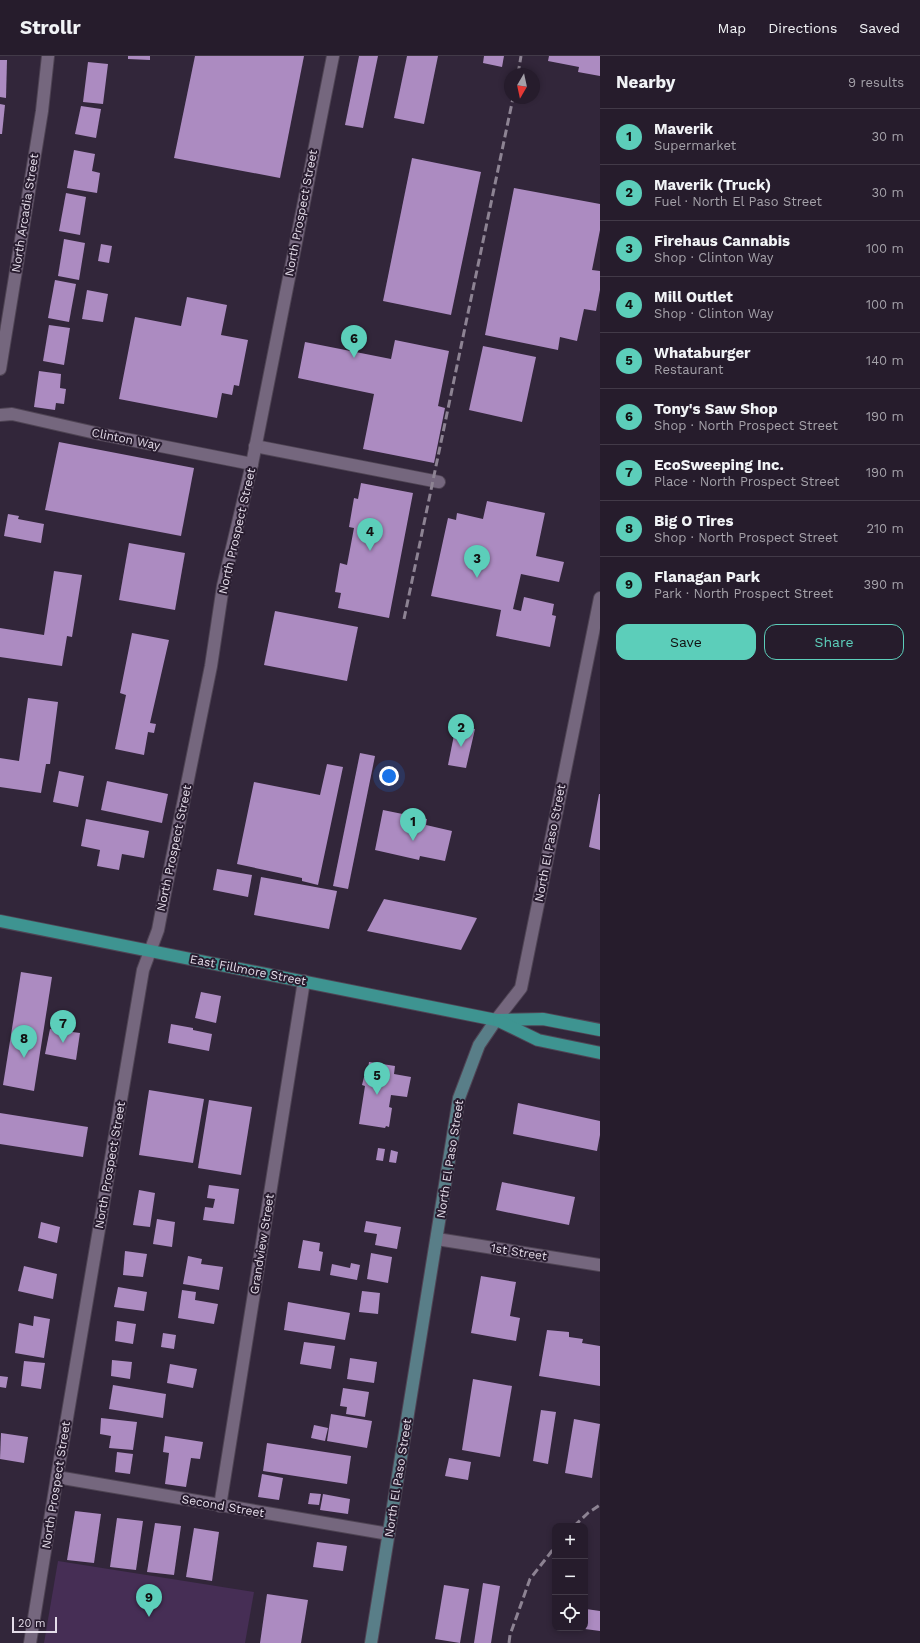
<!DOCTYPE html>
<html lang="en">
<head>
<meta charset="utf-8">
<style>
	:root { --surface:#261c2c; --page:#322938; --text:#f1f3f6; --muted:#a4a1a9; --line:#423a48; --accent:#5cceba }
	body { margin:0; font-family:"Work Sans",sans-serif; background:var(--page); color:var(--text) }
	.controls { position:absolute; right:12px; bottom:12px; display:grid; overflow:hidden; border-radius:8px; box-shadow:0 2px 6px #0003 }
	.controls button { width:36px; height:36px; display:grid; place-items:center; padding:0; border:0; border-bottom:1px solid var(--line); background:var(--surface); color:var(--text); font:20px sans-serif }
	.compass { position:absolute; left:504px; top:12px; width:36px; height:36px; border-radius:50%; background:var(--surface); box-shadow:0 2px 6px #0003; rotate:189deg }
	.scale { position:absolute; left:12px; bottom:10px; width:45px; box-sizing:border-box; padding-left:4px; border:2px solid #e4dce9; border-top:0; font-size:11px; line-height:14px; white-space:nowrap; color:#e4dce9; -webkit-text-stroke:3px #281c2f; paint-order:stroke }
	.you { position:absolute; left:389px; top:720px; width:14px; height:14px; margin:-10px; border:3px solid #fff; border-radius:50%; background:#1a73e8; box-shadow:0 0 0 6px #1a73e833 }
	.badge { display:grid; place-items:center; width:26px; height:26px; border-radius:50%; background:var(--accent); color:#111; font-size:13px; font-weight:700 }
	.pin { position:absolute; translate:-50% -33px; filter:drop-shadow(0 1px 2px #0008) }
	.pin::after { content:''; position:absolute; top:21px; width:14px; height:12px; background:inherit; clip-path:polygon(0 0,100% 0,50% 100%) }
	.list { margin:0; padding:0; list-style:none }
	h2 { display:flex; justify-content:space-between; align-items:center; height:52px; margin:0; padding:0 16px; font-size:17px }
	h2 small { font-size:13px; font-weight:400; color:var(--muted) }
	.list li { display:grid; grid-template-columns:26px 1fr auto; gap:12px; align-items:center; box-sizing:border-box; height:56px; padding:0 16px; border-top:1px solid var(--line) }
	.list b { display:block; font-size:15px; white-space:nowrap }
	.list p { margin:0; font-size:13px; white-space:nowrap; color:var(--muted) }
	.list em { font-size:13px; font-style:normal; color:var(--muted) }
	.actions { display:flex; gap:8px; padding:12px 16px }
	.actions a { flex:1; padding:9px 0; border:1px solid var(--accent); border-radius:12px; text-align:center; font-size:14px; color:var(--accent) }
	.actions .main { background:var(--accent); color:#111 }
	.icon { flex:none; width:22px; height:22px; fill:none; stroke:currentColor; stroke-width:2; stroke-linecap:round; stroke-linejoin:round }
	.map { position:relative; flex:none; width:600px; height:1587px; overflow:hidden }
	header { display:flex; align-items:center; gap:24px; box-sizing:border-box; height:56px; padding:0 20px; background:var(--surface); border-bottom:1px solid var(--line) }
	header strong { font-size:19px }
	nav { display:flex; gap:22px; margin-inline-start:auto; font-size:14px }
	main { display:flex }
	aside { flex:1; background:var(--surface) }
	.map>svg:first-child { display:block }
	.green { fill:#462e55 }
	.building { fill:#ac8bc1 }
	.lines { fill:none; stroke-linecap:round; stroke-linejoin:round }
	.street-casing { stroke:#4f4454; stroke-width:14 }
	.secondary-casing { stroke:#4f4454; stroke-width:14 }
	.primary-casing { stroke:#4f4454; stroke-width:14 }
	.street { stroke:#75677e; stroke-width:12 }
	.secondary { stroke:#597e88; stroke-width:12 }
	.primary { stroke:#3e9491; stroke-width:12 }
	.rail { stroke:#8d8393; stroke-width:3; stroke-dasharray:8 4; stroke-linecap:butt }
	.labels { text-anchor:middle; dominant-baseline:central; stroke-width:4; stroke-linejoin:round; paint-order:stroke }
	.street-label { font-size:12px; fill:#e4dce9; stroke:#281c2f }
</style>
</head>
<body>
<header>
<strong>Strollr</strong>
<nav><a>Map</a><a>Directions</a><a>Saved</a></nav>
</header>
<main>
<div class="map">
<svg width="600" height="1587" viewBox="0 0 600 1587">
	<rect width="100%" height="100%" fill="#32263a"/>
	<!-- green -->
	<polygon class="green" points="58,1505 254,1536 245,1587 44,1587"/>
	<!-- building -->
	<g class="building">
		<polygon points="128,0 150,0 150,4 128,3"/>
		<polygon points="195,0 304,0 280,122 174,102"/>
		<polygon points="359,0 378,0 363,72 345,69"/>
		<polygon points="407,0 438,0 424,68 394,62"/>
		<polygon points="484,0 504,0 502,11 483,7"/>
		<polygon points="549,0 600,0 600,20 578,16 579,11 548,5"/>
		<polygon points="0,4 7,4 6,42 0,41"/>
		<polygon points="88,6 108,8 103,48 83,46"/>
		<polygon points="0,48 5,49 2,78 0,78"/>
		<polygon points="81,50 101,53 96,82 75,78"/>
		<polygon points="74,94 95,98 92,115 100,117 97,137 67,132"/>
		<polygon points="412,102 481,116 451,259 383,245"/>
		<polygon points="514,132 600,148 600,174 592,214 600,215 600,234 596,255 584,253 577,285 560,281 558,294 485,279"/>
		<polygon points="66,137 86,141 80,179 59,175"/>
		<polygon points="64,183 85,187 79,224 58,220"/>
		<polygon points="101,188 112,190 109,207 98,205"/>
		<polygon points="55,224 76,228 69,266 48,262"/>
		<polygon points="87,234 108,238 103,266 82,263"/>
		<polygon points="187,241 227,249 221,279 248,284 239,330 234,329 232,339 222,337 217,362 119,343 135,261 181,270"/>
		<polygon points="49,269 70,272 64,309 43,305"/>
		<polygon points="395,284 449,295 438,350 445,352 434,407 363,393 374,338 298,322 305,286 391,303"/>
		<polygon points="483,290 536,301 522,366 469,354"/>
		<polygon points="39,315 61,318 60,332 66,333 64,348 56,347 55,354 34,351"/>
		<polygon points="59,386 194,412 181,480 45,454"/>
		<polygon points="361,427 413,437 389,562 338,552 341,537 335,536 340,507 347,509 354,472 349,471 354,442 358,443"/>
		<polygon points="487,445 545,457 536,500 564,506 559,526 521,518 513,553 521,555 524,541 554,548 552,559 556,560 550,591 496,580 501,554 431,540 448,462 456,464 457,457 483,463"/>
		<polygon points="8,458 19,460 18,463 44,468 41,487 4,480"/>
		<polygon points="129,487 185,497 175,554 119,544"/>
		<polygon points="54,515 82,519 72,581 67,580 62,610 0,601 0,572 44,579"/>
		<polygon points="275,555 358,571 347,625 264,609"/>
		<polygon points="132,577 169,584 150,667 156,668 154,677 148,676 144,699 115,693 126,639 120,637"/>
		<polygon points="28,642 58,646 50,708 46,708 41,737 0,731 0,702 19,705"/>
		<polygon points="456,669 475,673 466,712 448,709"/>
		<polygon points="360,697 375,700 348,833 333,830"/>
		<polygon points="327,708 343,711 318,829 302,825 302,822 237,808 254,726 320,739"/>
		<polygon points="59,715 84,720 78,751 53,746"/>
		<polygon points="107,725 168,738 162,767 101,754"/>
		<polygon points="599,738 600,738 600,794 589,791"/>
		<polygon points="383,754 427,763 426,769 452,775 445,805 420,800 419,804 375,794"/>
		<polygon points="86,763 149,775 144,802 122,798 119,814 97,810 100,794 81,790"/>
		<polygon points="217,813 252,819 248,841 213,834"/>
		<polygon points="261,821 337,835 329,873 254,859"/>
		<polygon points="384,843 463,859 477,862 461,894 367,875"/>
		<polygon points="21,916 52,921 34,1035 3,1029"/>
		<polygon points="201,936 221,940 216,967 195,962"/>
		<polygon points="171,968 193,972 193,974 212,978 209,995 168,987"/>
		<polygon points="50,973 80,977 76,1004 45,998"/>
		<polygon points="369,1006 395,1010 394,1018 411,1021 407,1041 391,1039 389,1051 392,1052 389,1071 386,1070 385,1072 359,1068 365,1030 362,1029 364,1021 367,1021"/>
		<polygon points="149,1034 204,1043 193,1107 139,1099"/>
		<polygon points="209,1044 252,1051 241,1119 198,1112"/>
		<polygon points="518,1047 600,1065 600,1079 597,1095 513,1078"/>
		<polygon points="0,1057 88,1071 83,1101 0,1088"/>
		<polygon points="378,1092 385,1093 383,1105 376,1104"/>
		<polygon points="391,1094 398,1096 396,1107 389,1106"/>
		<polygon points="502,1126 575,1141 569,1169 496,1154"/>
		<polygon points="209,1129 239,1133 234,1168 203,1164 205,1151 213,1152 215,1143 207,1142"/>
		<polygon points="139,1134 155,1137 150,1171 133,1169"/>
		<polygon points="157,1163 175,1166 172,1191 153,1188"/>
		<polygon points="366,1165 401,1171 397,1193 375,1189 377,1178 364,1176"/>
		<polygon points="41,1166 60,1171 57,1187 38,1182"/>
		<polygon points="303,1184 320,1187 319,1195 323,1196 320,1215 298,1212"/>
		<polygon points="125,1195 147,1198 143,1221 123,1219"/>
		<polygon points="371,1197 392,1201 388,1227 367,1223"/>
		<polygon points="188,1200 202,1203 201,1208 223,1211 219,1234 183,1228"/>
		<polygon points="351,1207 360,1209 357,1224 330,1219 332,1208 350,1212"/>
		<polygon points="24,1210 57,1218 53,1243 18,1235"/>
		<polygon points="481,1220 516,1226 510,1260 520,1262 516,1285 471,1277"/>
		<polygon points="118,1231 147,1236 144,1255 114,1251"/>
		<polygon points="182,1234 196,1236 195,1244 218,1248 214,1268 178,1262"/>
		<polygon points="362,1235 380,1237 378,1258 359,1256"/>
		<polygon points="288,1246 350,1257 345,1284 284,1274"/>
		<polygon points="34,1260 50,1263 44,1302 15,1297 19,1267 33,1270"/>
		<polygon points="117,1265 136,1268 133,1288 115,1285"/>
		<polygon points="547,1274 569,1276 569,1281 583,1283 582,1287 600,1290 600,1330 539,1320"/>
		<polygon points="163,1277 176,1279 174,1293 161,1291"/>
		<polygon points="304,1286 335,1290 331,1313 300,1308"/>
		<polygon points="350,1302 377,1306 374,1327 347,1323"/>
		<polygon points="112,1304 132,1306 130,1323 111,1320"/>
		<polygon points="24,1305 45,1307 41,1333 21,1330"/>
		<polygon points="170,1308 197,1313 193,1332 167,1327"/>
		<polygon points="0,1320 8,1321 6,1332 0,1331"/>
		<polygon points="473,1323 512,1330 500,1401 462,1394"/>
		<polygon points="113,1329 166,1338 163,1362 109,1353"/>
		<polygon points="343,1332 369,1336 365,1361 346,1358 347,1351 340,1350"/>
		<polygon points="541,1354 556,1356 548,1408 533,1405"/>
		<polygon points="331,1358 372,1365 367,1392 327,1385"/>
		<polygon points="101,1362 137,1366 133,1394 109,1392 111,1380 100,1378"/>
		<polygon points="574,1363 600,1368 592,1422 565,1417"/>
		<polygon points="314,1369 328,1372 325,1385 311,1382"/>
		<polygon points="1,1377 28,1381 24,1407 0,1403"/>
		<polygon points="165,1380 203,1386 200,1403 191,1402 186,1431 165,1428 169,1397 163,1396"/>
		<polygon points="267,1387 351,1400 347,1428 263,1415"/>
		<polygon points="117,1396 133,1398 130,1418 115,1416"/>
		<polygon points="449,1402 471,1406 468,1424 445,1420"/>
		<polygon points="262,1418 283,1422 279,1444 258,1441"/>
		<polygon points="310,1437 321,1438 319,1449 308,1448"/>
		<polygon points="323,1438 350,1443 348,1458 320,1454"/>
		<polygon points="75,1455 101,1458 94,1507 67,1504"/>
		<polygon points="117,1462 143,1465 136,1514 110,1511"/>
		<polygon points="155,1467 181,1470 174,1519 147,1516"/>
		<polygon points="194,1472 219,1476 212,1525 186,1521"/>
		<polygon points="317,1486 347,1490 343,1515 313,1511"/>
		<polygon points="483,1527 500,1530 491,1587 474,1587"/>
		<polygon points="444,1529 469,1533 460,1587 435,1583"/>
		<polygon points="267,1538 308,1544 301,1587 260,1587"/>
		<polygon points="586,1553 600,1555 600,1575 585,1573"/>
	</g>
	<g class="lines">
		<defs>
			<g id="street">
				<polyline points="0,313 42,55 48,0"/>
				<polyline points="0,359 12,358 100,378 252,408"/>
				<polyline points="255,390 439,426"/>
				<polyline points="496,964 521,932 600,542"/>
				<polyline points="437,1183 600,1209"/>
				<polyline points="57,1421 389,1478"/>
				<polyline points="220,1450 304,925"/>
				<polyline points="30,1587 57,1421 143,914 158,874 166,832 211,610 223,530 252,408 333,0"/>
			</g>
			<polyline id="secondary" points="371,1587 459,1042 479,989 496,964"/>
			<g id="primary">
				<polyline points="0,865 496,964 543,963 600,974"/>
				<polyline points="499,965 538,984 600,997"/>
			</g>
		</defs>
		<!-- street casing -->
		<use href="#street" class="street-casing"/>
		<!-- secondary casing -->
		<use href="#secondary" class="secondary-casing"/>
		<!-- primary casing -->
		<use href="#primary" class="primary-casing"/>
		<!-- street -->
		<use href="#street" class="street"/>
		<!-- secondary -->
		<use href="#secondary" class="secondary"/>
		<!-- primary -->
		<use href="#primary" class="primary"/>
		<!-- rail -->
		<g class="rail">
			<polyline points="518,18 521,0"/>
			<polyline points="404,563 513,42"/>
			<polyline points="574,1470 588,1457 600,1449"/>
			<polyline points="509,1587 510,1579 530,1523 555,1491"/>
		</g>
	</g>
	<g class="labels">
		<!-- street labels -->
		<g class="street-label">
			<text transform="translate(25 157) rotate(-81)">North Arcadia Street</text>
			<text transform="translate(301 157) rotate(-79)">North Prospect Street</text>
			<text transform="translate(126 383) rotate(11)">Clinton Way</text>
			<text transform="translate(237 475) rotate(-77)">North Prospect Street</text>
			<text transform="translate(550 787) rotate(-79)">North El Paso Street</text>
			<text transform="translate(174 792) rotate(-78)">North Prospect Street</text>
			<text transform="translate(248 914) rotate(11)">East Fillmore Street</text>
			<text transform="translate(450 1103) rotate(-81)">North El Paso Street</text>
			<text transform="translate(110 1109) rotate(-80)">North Prospect Street</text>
			<text transform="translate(262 1188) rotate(-81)">Grandview Street</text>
			<text transform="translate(519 1196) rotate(9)">1st Street</text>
			<text transform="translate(398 1422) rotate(-81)">North El Paso Street</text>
			<text transform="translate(56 1429) rotate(-81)">North Prospect Street</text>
			<text transform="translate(223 1450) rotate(10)">Second Street</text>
		</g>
	</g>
</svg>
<div class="controls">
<button>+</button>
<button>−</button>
<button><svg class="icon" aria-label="locate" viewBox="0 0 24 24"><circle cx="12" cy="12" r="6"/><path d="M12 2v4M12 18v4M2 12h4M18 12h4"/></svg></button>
</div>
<svg class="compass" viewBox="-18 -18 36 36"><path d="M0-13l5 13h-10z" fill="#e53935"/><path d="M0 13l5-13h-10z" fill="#a4a1a9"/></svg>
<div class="scale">20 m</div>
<div class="you"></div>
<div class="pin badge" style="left:413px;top:785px">1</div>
<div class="pin badge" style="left:461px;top:691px">2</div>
<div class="pin badge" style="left:477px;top:522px">3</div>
<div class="pin badge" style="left:370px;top:495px">4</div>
<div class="pin badge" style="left:377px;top:1039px">5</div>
<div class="pin badge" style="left:354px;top:302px">6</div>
<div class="pin badge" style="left:63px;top:987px">7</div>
<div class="pin badge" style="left:24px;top:1002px">8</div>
<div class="pin badge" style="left:149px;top:1561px">9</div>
</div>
<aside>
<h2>Nearby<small>9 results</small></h2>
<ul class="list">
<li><span class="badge">1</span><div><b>Maverik</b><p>Supermarket</p></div><em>30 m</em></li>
<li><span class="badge">2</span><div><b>Maverik (Truck)</b><p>Fuel · North El Paso Street</p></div><em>30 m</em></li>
<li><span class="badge">3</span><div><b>Firehaus Cannabis</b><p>Shop · Clinton Way</p></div><em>100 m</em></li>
<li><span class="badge">4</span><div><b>Mill Outlet</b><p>Shop · Clinton Way</p></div><em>100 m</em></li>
<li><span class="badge">5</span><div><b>Whataburger</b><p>Restaurant</p></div><em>140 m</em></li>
<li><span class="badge">6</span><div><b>Tony's Saw Shop</b><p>Shop · North Prospect Street</p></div><em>190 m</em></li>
<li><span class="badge">7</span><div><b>EcoSweeping Inc.</b><p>Place · North Prospect Street</p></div><em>190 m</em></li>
<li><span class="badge">8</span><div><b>Big O Tires</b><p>Shop · North Prospect Street</p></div><em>210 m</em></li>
<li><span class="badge">9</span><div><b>Flanagan Park</b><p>Park · North Prospect Street</p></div><em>390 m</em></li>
</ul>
<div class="actions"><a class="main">Save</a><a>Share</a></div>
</aside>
</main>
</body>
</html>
